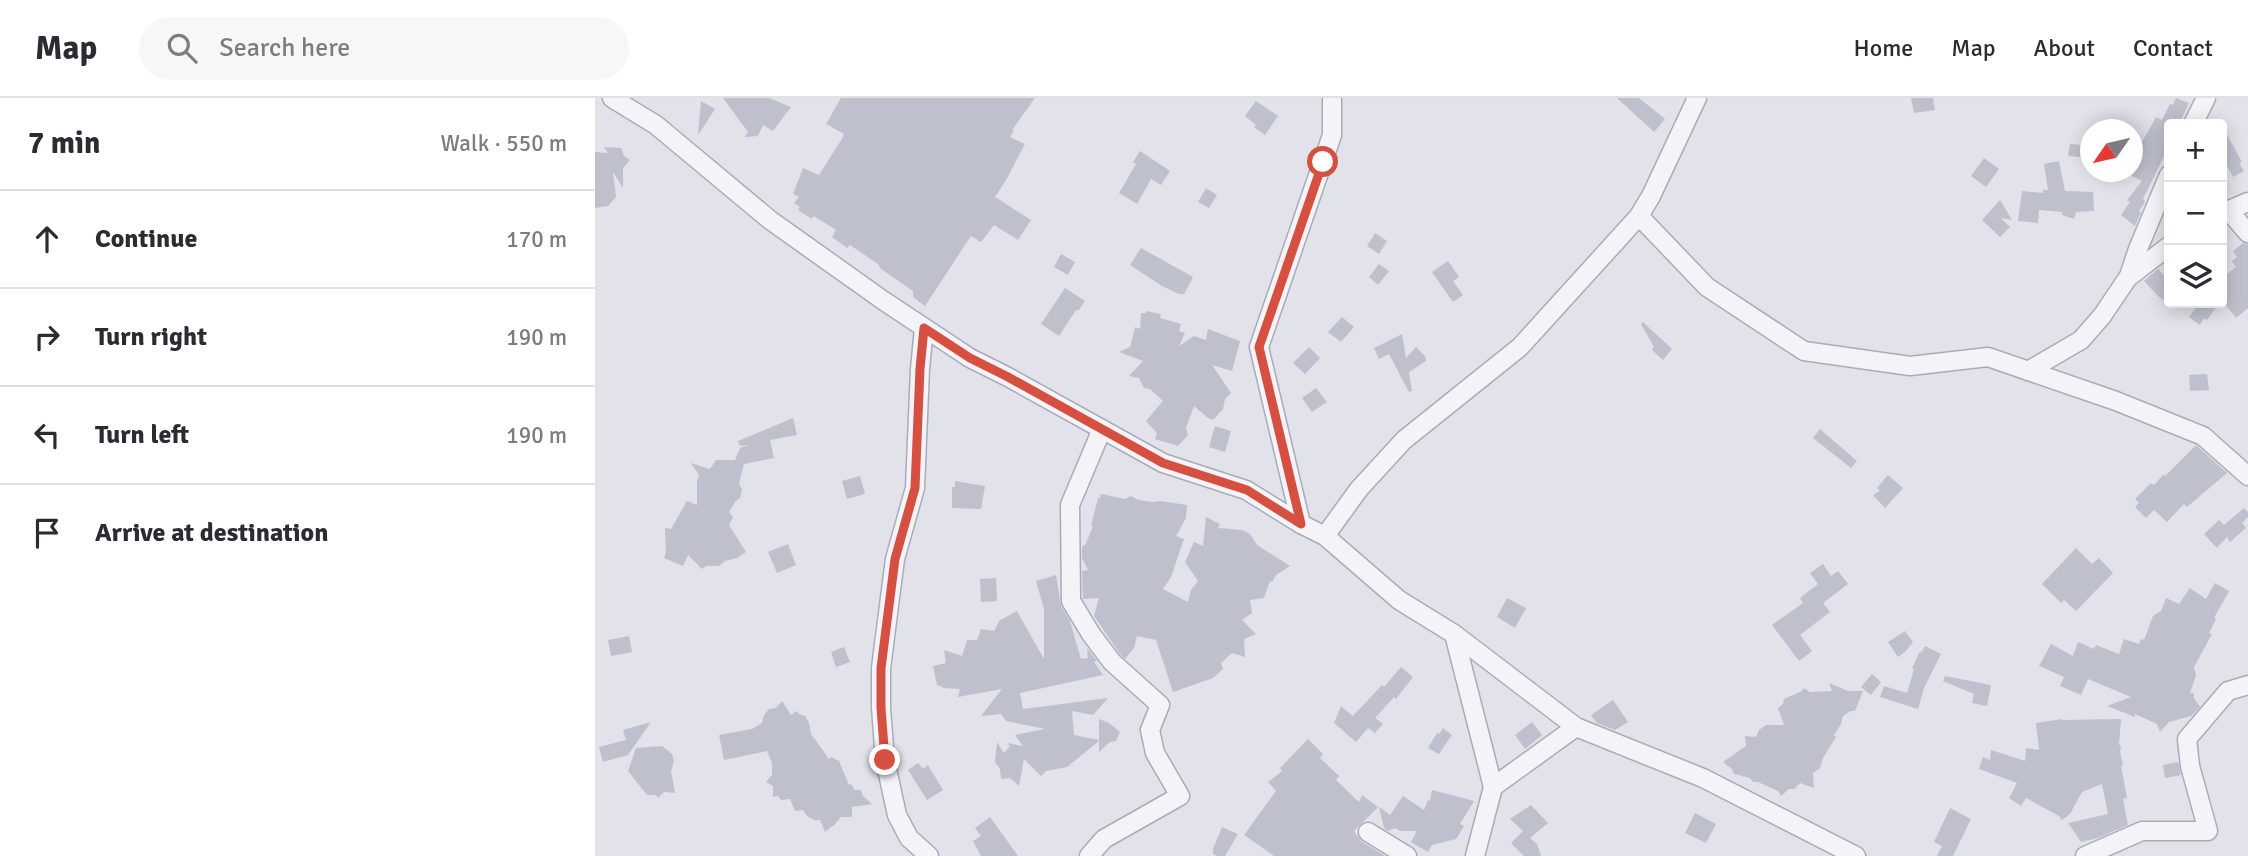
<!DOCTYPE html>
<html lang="en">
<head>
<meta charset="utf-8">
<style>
	:root { --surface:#fff; --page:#f7f7f7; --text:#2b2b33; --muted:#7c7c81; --line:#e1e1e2 }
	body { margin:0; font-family:Signika,sans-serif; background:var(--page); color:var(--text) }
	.controls { position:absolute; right:21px; top:21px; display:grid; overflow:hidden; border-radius:7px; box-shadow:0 4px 18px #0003 }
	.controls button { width:63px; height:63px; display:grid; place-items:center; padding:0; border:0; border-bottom:2px solid var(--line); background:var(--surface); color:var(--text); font:35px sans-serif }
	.compass { position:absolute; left:1485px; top:21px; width:63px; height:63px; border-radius:50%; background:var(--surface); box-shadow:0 4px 18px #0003; rotate:236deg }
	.stop { position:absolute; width:21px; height:21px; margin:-16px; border:5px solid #d55040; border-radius:50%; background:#fff }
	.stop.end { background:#d55040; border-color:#fff; box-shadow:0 2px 7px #0008 }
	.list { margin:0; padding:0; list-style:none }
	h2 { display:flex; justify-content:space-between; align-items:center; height:91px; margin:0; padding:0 28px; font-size:30px }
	h2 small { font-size:23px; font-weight:400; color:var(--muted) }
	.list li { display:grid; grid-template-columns:46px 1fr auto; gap:21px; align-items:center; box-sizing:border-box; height:98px; padding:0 28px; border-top:2px solid var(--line) }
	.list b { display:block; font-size:26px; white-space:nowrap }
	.list em { font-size:23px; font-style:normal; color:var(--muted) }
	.icon { flex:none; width:38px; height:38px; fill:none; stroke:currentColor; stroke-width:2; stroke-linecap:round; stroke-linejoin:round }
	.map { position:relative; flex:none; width:1653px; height:758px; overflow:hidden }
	header { display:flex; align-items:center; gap:42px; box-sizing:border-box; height:98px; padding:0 35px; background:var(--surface); border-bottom:2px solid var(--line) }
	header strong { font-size:33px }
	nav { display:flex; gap:38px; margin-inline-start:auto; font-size:24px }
	.search { width:490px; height:63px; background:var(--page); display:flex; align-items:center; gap:18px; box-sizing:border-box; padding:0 24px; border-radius:38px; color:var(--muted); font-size:26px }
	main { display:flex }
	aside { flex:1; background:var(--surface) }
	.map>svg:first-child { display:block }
	.building { fill:#bec0cd }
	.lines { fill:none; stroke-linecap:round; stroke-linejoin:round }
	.minor-casing { stroke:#aaabb8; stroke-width:21 }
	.minor { stroke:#f4f4f8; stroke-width:18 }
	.route { stroke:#d55040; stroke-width:9 }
</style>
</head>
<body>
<header>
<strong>Map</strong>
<div class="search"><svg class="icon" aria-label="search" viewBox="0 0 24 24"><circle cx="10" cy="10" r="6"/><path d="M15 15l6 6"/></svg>Search here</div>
<nav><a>Home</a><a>Map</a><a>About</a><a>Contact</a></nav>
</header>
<main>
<aside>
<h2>7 min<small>Walk · 550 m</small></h2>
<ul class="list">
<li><svg class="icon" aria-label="ahead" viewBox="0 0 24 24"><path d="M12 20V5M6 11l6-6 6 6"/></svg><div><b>Continue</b></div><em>170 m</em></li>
<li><svg class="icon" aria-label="right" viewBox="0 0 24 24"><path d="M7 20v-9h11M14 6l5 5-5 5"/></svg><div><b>Turn right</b></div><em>190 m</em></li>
<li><svg class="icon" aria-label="left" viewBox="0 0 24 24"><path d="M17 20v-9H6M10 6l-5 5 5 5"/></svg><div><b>Turn left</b></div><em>190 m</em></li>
<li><svg class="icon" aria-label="arrive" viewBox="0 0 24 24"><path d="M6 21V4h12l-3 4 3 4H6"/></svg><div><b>Arrive at destination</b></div></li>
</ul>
</aside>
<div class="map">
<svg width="1653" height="758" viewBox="0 0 1653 758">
	<rect width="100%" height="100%" fill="#e1e2ea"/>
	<!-- building -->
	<g class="building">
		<polygon points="128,0 174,0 196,9 178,33 168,27 163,38 150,39 153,34"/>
		<polygon points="246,0 440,0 417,32 419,33 415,39 430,46 411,82 400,99 436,122 423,142 399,127 386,144 376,138 330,208 318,199 318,193 286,171 283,166 255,147 252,150 237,139 241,132 219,118 217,121 203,112 205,109 199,105 204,99 198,96 208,70 224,77 248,39 249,36 231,26"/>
		<polygon points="1022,0 1044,0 1070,21 1059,34"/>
		<polygon points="1316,0 1338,0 1340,12 1319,15"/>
		<polygon points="1581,0 1594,5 1584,26 1574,26 1574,48 1548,101 1550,104 1544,113 1546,114 1540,128 1526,117 1535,104 1532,102 1547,83 1537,78 1537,62 1561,19 1567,22 1575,6 1578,7"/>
		<polygon points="106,3 120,11 103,37"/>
		<polygon points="661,3 683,18 670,37 659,29 661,27 650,18"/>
		<polygon points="1627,28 1647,64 1644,65 1649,73 1638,79 1631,66 1627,69"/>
		<polygon points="1475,46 1487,47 1485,59 1473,58"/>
		<polygon points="9,49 26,50 29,58 35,62 28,70 28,90 18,74 21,99 13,108 0,110 0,54 13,55"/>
		<polygon points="545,53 575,73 566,87 556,81 542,106 524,95 541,66 538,64"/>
		<polygon points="1389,60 1404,71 1391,89 1376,78"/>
		<polygon points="1464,63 1470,93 1498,94 1499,113 1481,114 1479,121 1467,117 1467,114 1444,112 1443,125 1423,123 1427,93 1448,95 1448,92 1453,92 1449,66"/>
		<polygon points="611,90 622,97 614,110 603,104"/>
		<polygon points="1405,102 1417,122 1406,120 1415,129 1405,139 1387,122"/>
		<polygon points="780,135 792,143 784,156 772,148"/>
		<polygon points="1648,145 1653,146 1653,210 1641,220 1627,202 1627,180 1641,169 1637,163 1642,159 1638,153"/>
		<polygon points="546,150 598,179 589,196 584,196 567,188 535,167"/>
		<polygon points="466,156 480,164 473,177 459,169"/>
		<polygon points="853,163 864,179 858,183 868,197 858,204 837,174"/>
		<polygon points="784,166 794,173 783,187 774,179"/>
		<polygon points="1563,171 1574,183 1574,206 1564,199 1549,183"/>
		<polygon points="470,190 490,203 484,212 481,212 464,238 446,226"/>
		<polygon points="1604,205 1624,205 1612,222 1609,220 1605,227 1594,219"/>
		<polygon points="551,213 566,216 565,220 586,226 584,233 590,235 584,248 599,238 611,242 613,231 645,243 637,273 617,267 636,295 630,301 628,311 618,322 613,320 599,308 591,330 593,337 583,348 560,341 562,335 551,323 568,303 555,291 549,290 544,280 534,278 548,263 524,254 535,249 540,229 545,231 546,215 551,215"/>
		<polygon points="747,219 759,229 746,244 733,234"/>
		<polygon points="1048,224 1077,251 1068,262 1057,252 1059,249 1046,226"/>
		<polygon points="807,236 811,260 821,249 830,258 831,263 814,274 817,293 814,294 794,256 784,261 779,250"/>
		<polygon points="714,249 725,260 710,276 698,265"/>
		<polygon points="1612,276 1614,292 1595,293 1594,277"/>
		<polygon points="721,290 732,304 717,314 707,300"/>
		<polygon points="198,320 202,337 175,342 179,360 149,366 144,385 147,392 145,400 140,404 134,414 138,419 134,427 151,454 142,460 130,463 124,468 111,468 107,471 93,457 88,468 69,460 71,454 70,430 76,431 92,403 102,407 102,382 104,377 96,365 115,371 121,362 140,362 145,350 154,347 145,348 143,343"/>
		<polygon points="620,328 636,333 630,354 614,349"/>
		<polygon points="1225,331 1262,363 1256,370 1218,340"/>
		<polygon points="1601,347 1632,375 1592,409 1589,406 1572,424 1559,412 1551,420 1540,409 1544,405 1540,401 1556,385 1559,387 1569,376 1570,378"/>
		<polygon points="1293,377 1308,390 1290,410 1278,397 1285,393 1282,390"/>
		<polygon points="265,378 270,396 252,401 247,383"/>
		<polygon points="360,383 390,388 386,411 357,410 357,389 360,389"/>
		<polygon points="506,396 530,401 536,398 543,402 559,404 565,403 592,407 591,420 581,438 589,441 576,479 568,491 593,504 596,492 603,483 590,464 599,444 608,448 611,419 625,426 623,430 647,432 655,436 662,447 695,468 681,477 677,484 675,483 669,500 655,502 657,515 647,522 661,536 649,541 650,559 637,555 626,565 628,571 618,580 578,594 561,542 542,538 539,550 530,561 525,556 499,518 504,500 488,501 487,473 493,472 487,460 487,448 490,447 498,429 496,428 503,400 505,400"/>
		<polygon points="1649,410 1653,414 1653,419 1647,425 1651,430 1635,444 1632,439 1622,450 1609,436 1624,422 1629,427"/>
		<polygon points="193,446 201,467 182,475 173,454"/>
		<polygon points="1481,450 1497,466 1504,460 1518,475 1481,513 1469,502 1466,505 1447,486"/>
		<polygon points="1228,466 1236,478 1243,473 1253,486 1228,505 1235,514 1205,537 1217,553 1204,563 1177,527 1208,505 1205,500 1223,486 1215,475"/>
		<polygon points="461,477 466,508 475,523 486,561 493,560 492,550 502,563 499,564 508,577 425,595 428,611 513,600 498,617 477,613 479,637 504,642 504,621 514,625 525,634 521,643 515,644 504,654 504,643 472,669 451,673 446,678 429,661 424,688 415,680 406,681 405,671 400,664 402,644 409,655 415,648 412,645 428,648 420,637 450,631 411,623 406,616 386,618 407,591 363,599 365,591 349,590 342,587 338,568 351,565 349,552 367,558 372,542 382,542 386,531 399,533 404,523 422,513 449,561 449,511 441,483"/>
		<polygon points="401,480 402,503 386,504 385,481"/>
		<polygon points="1620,485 1634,493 1619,520 1621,521 1614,535 1617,536 1599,569 1601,577 1595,595 1599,595 1599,600 1605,609 1596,618 1574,624 1565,634 1562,626 1540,616 1540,619 1512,608 1536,599 1493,581 1486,597 1465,588 1469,579 1444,568 1456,546 1478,558 1483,544 1499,551 1501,547 1524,556 1529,541 1544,546 1546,541 1549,542 1558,518 1566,513 1571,500 1584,506 1595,490 1611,501"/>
		<polygon points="912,500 931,510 920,530 902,519"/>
		<polygon points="1310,533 1318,544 1310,554 1303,559 1293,544"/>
		<polygon points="34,538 37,554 16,558 13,542"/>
		<polygon points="1330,548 1346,556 1329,590 1323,611 1285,599 1289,588 1312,595 1319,571 1317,570 1325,553 1326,555"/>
		<polygon points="249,549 255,564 241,569 236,554"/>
		<polygon points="806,569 818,579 801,601 799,599 780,620 788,626 780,635 773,630 761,644 739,625 746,608 758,618 787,587 789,589"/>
		<polygon points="1277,576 1286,584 1276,597 1266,589"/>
		<polygon points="1350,578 1396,587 1392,608 1377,605 1379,596 1348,583"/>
		<polygon points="1234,585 1253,593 1268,593 1260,613 1256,613 1248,618 1246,626 1239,637 1241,639 1228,660 1225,670 1218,675 1219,690 1205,685 1199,691 1194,691 1186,698 1183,693 1163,684 1158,684 1155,680 1139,676 1137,671 1128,664 1151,648 1150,638 1161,639 1164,632 1171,627 1189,627 1183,610 1188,606 1189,601 1207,593 1209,590 1215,594 1237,593"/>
		<polygon points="1018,602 1033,624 1020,632 1002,625 996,617"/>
		<polygon points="187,603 196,617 202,613 204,616 210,618 214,625 216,636 234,661 236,659 244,663 254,687 256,686 260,692 266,692 268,698 277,706 257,709 257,719 246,719 239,727 230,734 225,722 219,722 212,718 208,712 200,713 195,701 186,702 183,698 178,699 178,688 171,684 177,677 177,665 172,653 129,662 124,637 157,631 167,625 169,617 174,611 181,610"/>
		<polygon points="1467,621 1467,622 1526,621 1524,646 1526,650 1525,654 1528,667 1526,667 1532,700 1528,701 1533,727 1503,740 1486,744 1473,725 1513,716 1507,686 1487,694 1475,716 1467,722 1464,718 1431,700 1426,708 1414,700 1422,685 1384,671 1388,659 1395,662 1396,652 1430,663 1431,650 1444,652 1441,625"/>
		<polygon points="56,624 33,657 8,664 4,649 31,642 28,632"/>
		<polygon points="937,624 947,637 930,651 920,637"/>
		<polygon points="848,630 857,637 844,656 833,650 842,635 844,636"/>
		<polygon points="713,641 728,656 725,660 744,678 741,682 764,704 767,697 783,709 759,733 766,743 790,758 679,758 649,737 681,693 673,684 687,673 685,670"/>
		<polygon points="67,648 77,656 79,663 76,673 80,695 69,694 63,700 61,697 52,697 33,673 41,650"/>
		<polygon points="1583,664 1586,677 1570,680 1568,667"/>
		<polygon points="323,665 328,671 333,667 348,692 332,702 313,672"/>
		<polygon points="837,692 879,703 865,726 869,728 861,741 837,747 833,754 816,744 822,733 805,733 800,730 793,733 789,730 784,709 795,717 808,698 829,712 833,702 835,703"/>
		<polygon points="936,707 953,725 935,740 942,746 946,758 929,758 916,745 928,733 915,721"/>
		<polygon points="1355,710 1376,721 1358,758 1342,758 1347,748 1339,744"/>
		<polygon points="1100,715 1121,726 1111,745 1090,735"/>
		<polygon points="395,719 423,758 386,758 378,743 386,738 380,730"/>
		<polygon points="627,729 643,736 630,758 622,758 618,756 618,751"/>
	</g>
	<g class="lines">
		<defs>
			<g id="minor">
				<polyline points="17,0 61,27 175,122 289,203 375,260 413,279 568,365 651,392 706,426 730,438 804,502 859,536 981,629 1108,680 1261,758"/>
				<polyline points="1598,26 1611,0"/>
				<polyline points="1633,112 1653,135"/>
				<polyline points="1627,115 1653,104"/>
				<polyline points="1044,118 1056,98 1102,0"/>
				<polyline points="1535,178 1574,148"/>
				<polyline points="329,230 325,271 320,390 300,461 286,570 286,610 290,662 302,717 314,740 334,758"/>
				<polyline points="1433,273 1486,242 1507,218 1534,178 1543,151 1574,77"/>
				<polyline points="706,426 664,249 737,37 737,0"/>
				<polyline points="730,438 764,391 809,342 925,249 1044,118 1112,189 1209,253 1315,268 1393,259 1521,303 1608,338 1653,378"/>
				<polyline points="859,536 898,689"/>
				<polyline points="773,734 812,758"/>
				<polyline points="494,758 509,741 585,698 560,655 555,632 565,607 517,564 496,536 476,503 475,407 507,331"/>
				<polyline points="880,758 898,689 981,629"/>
				<polyline points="1490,758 1547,733 1613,733 1595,668 1592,641 1633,593 1653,587"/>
			</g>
		</defs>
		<!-- minor casing -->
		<use href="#minor" class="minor-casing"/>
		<!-- minor -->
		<use href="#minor" class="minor"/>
	</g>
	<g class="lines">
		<!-- route -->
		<polyline class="route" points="290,662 286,610 286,570 300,461 320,390 325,271 329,230 375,260 413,279 568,365 652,392 706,426 664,249 728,64"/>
	</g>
</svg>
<div class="controls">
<button>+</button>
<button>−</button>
<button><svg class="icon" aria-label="layers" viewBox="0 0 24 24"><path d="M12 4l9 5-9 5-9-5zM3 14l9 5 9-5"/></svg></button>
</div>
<svg class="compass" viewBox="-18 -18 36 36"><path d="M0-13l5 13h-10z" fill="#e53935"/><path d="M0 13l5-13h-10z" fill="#7c7c81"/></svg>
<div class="stop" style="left:728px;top:64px"></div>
<div class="stop end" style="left:290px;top:662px"></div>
</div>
</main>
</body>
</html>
